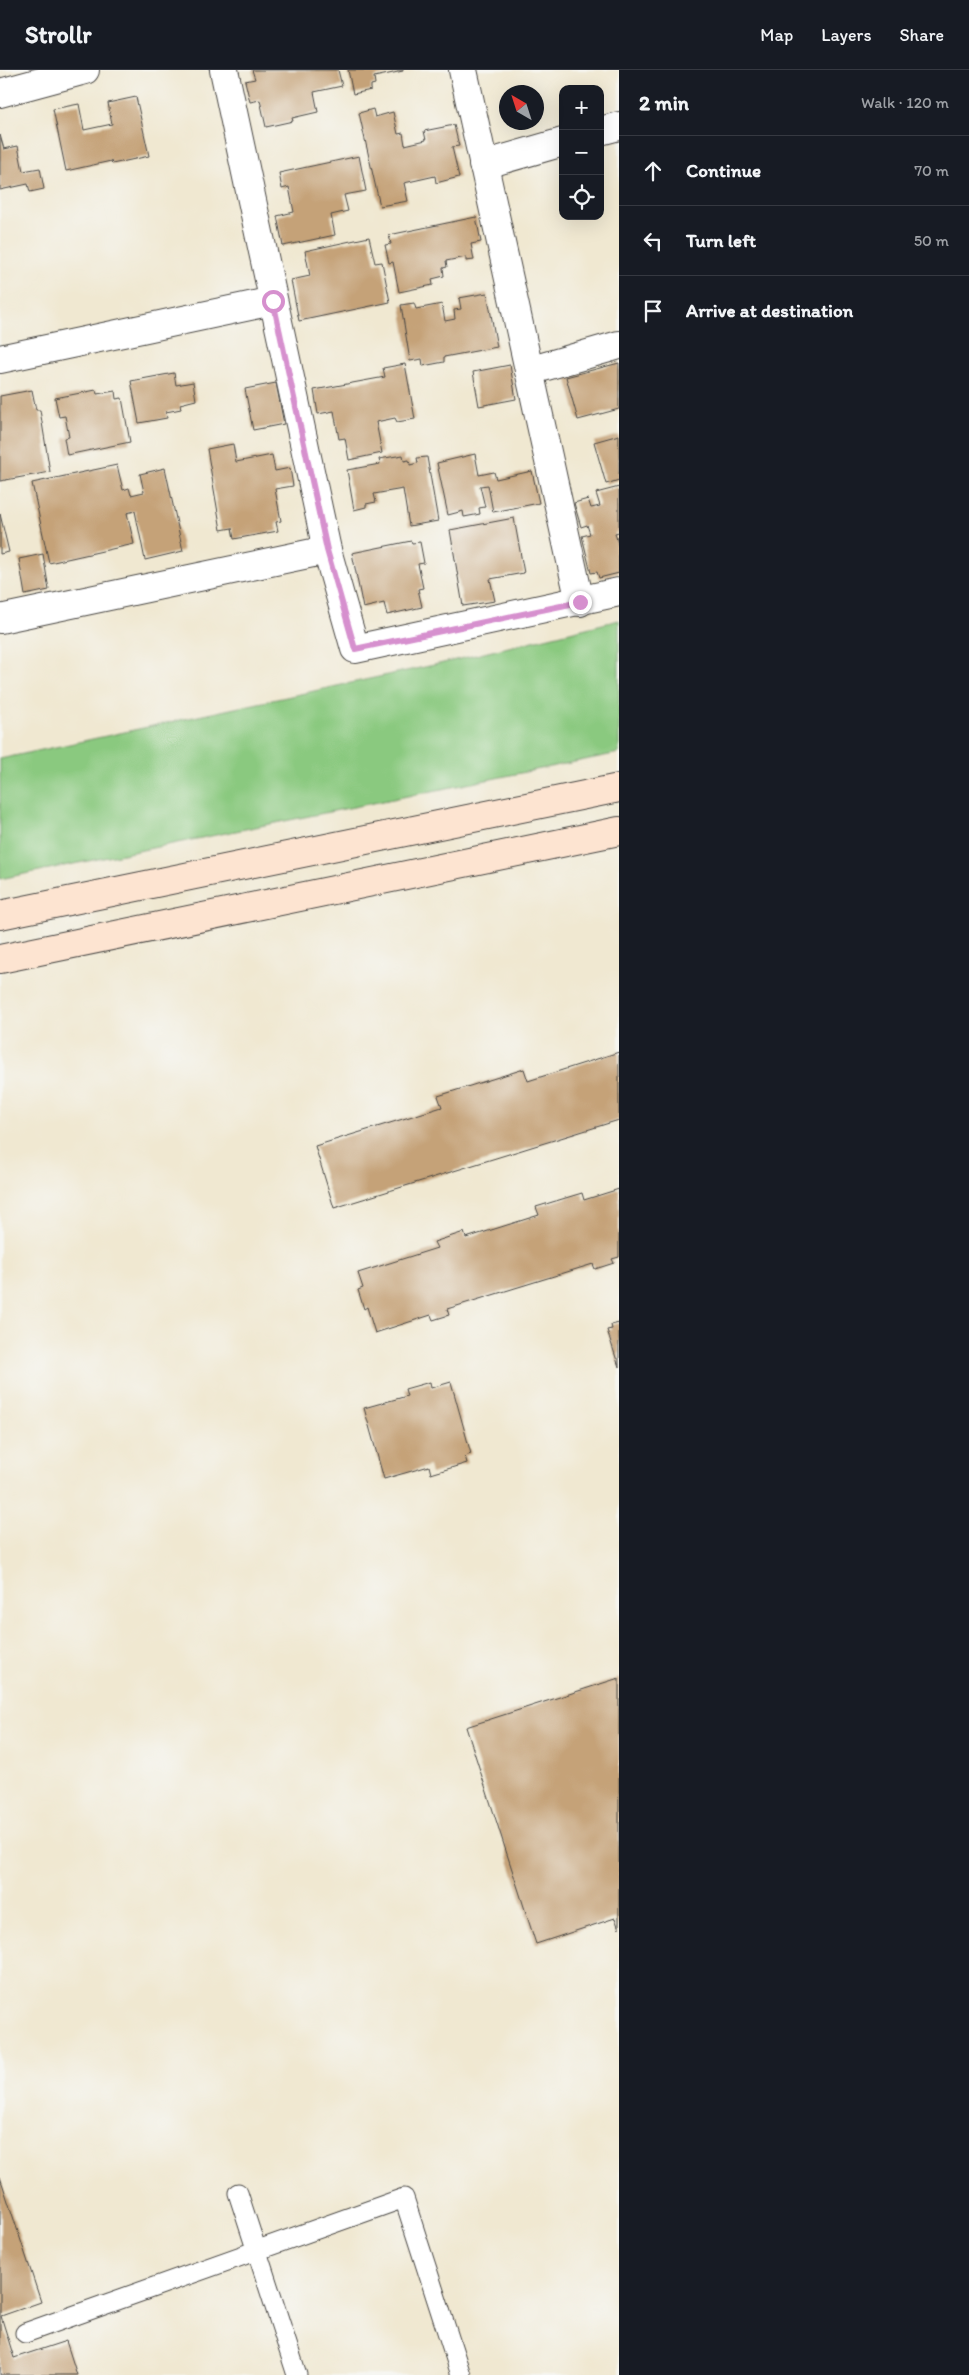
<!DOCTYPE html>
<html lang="en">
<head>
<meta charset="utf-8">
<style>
	:root { --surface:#171b24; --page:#242831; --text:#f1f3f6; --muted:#9ea1a6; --line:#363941 }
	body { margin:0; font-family:Itim,sans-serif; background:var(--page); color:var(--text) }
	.controls { position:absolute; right:15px; top:15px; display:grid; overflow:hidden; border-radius:10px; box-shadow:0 5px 20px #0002 }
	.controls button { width:45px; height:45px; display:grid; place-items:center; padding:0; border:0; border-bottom:1px solid var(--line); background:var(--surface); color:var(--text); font:25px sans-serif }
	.compass { position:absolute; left:499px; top:15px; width:45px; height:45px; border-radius:50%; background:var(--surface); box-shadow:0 5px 20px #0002; rotate:321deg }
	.stop { position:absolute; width:15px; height:15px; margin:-11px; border:4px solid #d690ce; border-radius:50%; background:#fff }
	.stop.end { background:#d690ce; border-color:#fff; box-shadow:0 1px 5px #0008 }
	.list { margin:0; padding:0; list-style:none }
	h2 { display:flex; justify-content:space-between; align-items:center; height:65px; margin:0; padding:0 20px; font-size:21px }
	h2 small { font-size:16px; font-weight:400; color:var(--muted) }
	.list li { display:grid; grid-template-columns:32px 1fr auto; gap:15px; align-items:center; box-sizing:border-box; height:70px; padding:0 20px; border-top:1px solid var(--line) }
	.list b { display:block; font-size:19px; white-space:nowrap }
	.list em { font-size:16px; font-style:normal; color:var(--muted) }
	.icon { flex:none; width:28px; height:28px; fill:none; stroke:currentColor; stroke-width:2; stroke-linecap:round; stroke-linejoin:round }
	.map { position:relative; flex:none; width:619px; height:2305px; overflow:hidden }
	header { display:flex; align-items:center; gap:30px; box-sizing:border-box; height:70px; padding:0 25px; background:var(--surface); border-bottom:1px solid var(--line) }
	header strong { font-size:24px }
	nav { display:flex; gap:28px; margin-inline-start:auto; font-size:18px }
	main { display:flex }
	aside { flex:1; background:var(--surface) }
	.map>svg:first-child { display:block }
	.green { fill:#8ac97f; stroke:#5a7a55 }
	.building { fill:#c5a278 }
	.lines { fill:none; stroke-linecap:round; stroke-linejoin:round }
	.lane-casing { stroke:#494744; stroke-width:21 }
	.street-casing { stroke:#494744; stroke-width:30 }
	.secondary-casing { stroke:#494744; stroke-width:30 }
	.lane { stroke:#fff; stroke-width:19 }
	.street { stroke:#fff; stroke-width:28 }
	.secondary { stroke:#fde4d1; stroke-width:28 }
	.route { stroke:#d690ce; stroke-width:6 }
</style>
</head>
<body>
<header>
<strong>Strollr</strong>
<nav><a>Map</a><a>Layers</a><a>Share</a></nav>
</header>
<main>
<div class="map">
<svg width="619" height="2305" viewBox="0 0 619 2305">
	<rect width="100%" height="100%" fill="#f6f6f2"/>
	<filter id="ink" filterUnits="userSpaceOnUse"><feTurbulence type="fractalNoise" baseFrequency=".02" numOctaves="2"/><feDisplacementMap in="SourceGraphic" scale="10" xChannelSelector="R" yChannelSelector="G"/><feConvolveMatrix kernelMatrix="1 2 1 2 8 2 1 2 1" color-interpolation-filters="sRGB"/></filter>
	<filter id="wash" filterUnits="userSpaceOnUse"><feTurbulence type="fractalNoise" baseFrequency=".0096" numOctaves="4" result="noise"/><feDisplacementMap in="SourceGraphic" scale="20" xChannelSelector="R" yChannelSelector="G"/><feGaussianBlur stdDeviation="1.12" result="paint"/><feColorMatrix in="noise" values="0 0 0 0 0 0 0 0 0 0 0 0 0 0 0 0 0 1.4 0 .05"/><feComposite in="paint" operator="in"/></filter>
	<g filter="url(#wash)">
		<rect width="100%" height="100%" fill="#f0e8d1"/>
		<!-- green -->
		<polygon class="green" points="619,550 619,683 0,809 0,689 443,593"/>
		<g id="blocks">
			<!-- building -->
			<g class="building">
				<polygon points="252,0 338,0 342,16 314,22 318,42 292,48 293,51 266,57 260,30 250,32 245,11 255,9"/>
				<polygon points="348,0 403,0 403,1 374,7 375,14 371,15 371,20 353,24"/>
				<polygon points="136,27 149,86 112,94 111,91 66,101 53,39 79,34 84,60 112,54 108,33"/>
				<polygon points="373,39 375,47 393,42 398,64 403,63 405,75 426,70 424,61 454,55 459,76 452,77 459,107 436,113 435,106 404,113 408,131 380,136 359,43"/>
				<polygon points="0,65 4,79 18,76 23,101 40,98 44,119 30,122 28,114 0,120"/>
				<polygon points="359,86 366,121 344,125 348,141 331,145 335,165 283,176 277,146 294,142 289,117 282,119 279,103"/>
				<polygon points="476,147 481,172 471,174 474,190 466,191 466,187 446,191 447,197 443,198 444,206 432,209 433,215 399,222 393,192 389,193 385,175 391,174 389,165"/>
				<polygon points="369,167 375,193 382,192 390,232 299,251 291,210 310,206 305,181"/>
				<polygon points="487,223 497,277 444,287 444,292 423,296 422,289 410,291 401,235 414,233 416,239 442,234 445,251 455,249 454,240 461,239 459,228"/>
				<polygon points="619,293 619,339 578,350 566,307"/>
				<polygon points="405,294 415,349 397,352 395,348 376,352 382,383 349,390 345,368 339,369 334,341 318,344 314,320 385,307 383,298"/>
				<polygon points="510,295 516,329 479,336 473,302"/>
				<polygon points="174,303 176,315 193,312 196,330 180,334 181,339 166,342 167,348 139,353 131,311"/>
				<polygon points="276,313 284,354 253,360 245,319"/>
				<polygon points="32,320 36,340 40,340 50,402 0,411 0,326"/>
				<polygon points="96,320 97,324 115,321 116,329 122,328 130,372 67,385 64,368 69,367 65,346 59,347 55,328"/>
				<polygon points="619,365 619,410 606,414 594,372"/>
				<polygon points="233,374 236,392 272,385 275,401 290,398 293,416 275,419 281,451 276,452 278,461 234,469 232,458 221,460 207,379"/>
				<polygon points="475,384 479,405 494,402 496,409 532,401 539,433 493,442 488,415 480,416 485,437 479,438 480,444 464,447 463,441 448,445 437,393"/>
				<polygon points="403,385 404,391 409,390 410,395 418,393 417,388 427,387 438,451 409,456 403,419 374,424 376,432 366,434 366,437 354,440 347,400 380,394 379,389"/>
				<polygon points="117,395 123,420 129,418 131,425 144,422 140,404 165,398 183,481 145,490 135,441 127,443 134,474 49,493 32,413"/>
				<polygon points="619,417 619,462 615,463 619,478 619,503 599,508 597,502 591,503 582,466 590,464 587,455 581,457 574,433 588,429 591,438 600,436 596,423"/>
				<polygon points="0,444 9,482 0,484"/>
				<polygon points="514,448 524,503 490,509 495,531 463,536 450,460"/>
				<polygon points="411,471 412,473 420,472 424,493 418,494 423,518 418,519 422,537 387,545 384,533 363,538 352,483"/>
				<polygon points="43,484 49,520 25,525 19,489"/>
				<polygon points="619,982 619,1050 334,1138 315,1076 442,1037 438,1026 524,999 528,1011"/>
				<polygon points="619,1119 619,1187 612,1189 614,1193 595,1199 593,1194 447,1239 449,1245 433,1250 431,1245 375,1263 367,1237 364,1239 358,1220 363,1218 358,1203 437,1178 434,1172 464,1162 466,1168 539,1145 536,1137 582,1123 584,1130"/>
				<polygon points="619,1253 619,1297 607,1260 612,1259 611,1255"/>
				<polygon points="430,1312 431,1318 451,1312 471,1384 465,1386 467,1393 431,1404 429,1396 384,1409 364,1338 407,1326 405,1319"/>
				<polygon points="619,1608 619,1859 615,1848 536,1874 466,1657"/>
				<polygon points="0,2107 41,2232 1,2246 14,2288 66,2271 77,2305 0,2305"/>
			</g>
		</g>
	</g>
	<g filter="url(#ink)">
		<use href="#blocks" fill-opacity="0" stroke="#494744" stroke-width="1"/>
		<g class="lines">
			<defs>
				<g id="lane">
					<polyline points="238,2123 297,2305"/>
					<polyline points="25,2263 404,2128 461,2305"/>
				</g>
				<g id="street">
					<polyline points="224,0 327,480 355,579 619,522"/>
					<polyline points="463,0 580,532"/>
					<polyline points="0,23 85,0"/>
					<polyline points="600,61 619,56"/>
					<polyline points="483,95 563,72"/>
					<polyline points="0,289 273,231"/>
					<polyline points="529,301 619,275"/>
					<polyline points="0,549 327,480"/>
				</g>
				<g id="secondary">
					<polyline points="0,845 619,718"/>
					<polyline points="0,889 619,761"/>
				</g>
			</defs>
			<!-- lane casing -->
			<use href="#lane" class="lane-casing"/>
			<!-- street casing -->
			<use href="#street" class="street-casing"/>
			<!-- secondary casing -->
			<use href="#secondary" class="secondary-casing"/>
			<!-- lane -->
			<use href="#lane" class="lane"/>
			<!-- street -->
			<use href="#street" class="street"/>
			<!-- secondary -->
			<use href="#secondary" class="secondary"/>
		</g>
	</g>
	<g class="lines" filter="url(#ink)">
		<!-- route -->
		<polyline class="route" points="273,231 327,480 355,579 580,532"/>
	</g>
</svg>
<div class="controls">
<button>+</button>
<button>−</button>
<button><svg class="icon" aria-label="locate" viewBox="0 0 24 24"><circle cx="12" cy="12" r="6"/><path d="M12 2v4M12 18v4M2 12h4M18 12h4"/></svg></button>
</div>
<svg class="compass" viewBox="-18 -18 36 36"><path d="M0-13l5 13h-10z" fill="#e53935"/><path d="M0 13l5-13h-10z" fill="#9ea1a6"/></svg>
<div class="stop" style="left:273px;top:231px"></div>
<div class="stop end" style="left:580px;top:532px"></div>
</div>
<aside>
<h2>2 min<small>Walk · 120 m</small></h2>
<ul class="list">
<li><svg class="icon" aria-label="ahead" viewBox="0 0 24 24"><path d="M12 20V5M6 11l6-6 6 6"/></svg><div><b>Continue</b></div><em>70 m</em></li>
<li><svg class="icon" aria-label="left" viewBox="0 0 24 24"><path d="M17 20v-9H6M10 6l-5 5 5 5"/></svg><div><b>Turn left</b></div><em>50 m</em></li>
<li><svg class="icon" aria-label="arrive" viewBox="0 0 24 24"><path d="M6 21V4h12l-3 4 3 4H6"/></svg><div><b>Arrive at destination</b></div></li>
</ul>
</aside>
</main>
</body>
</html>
